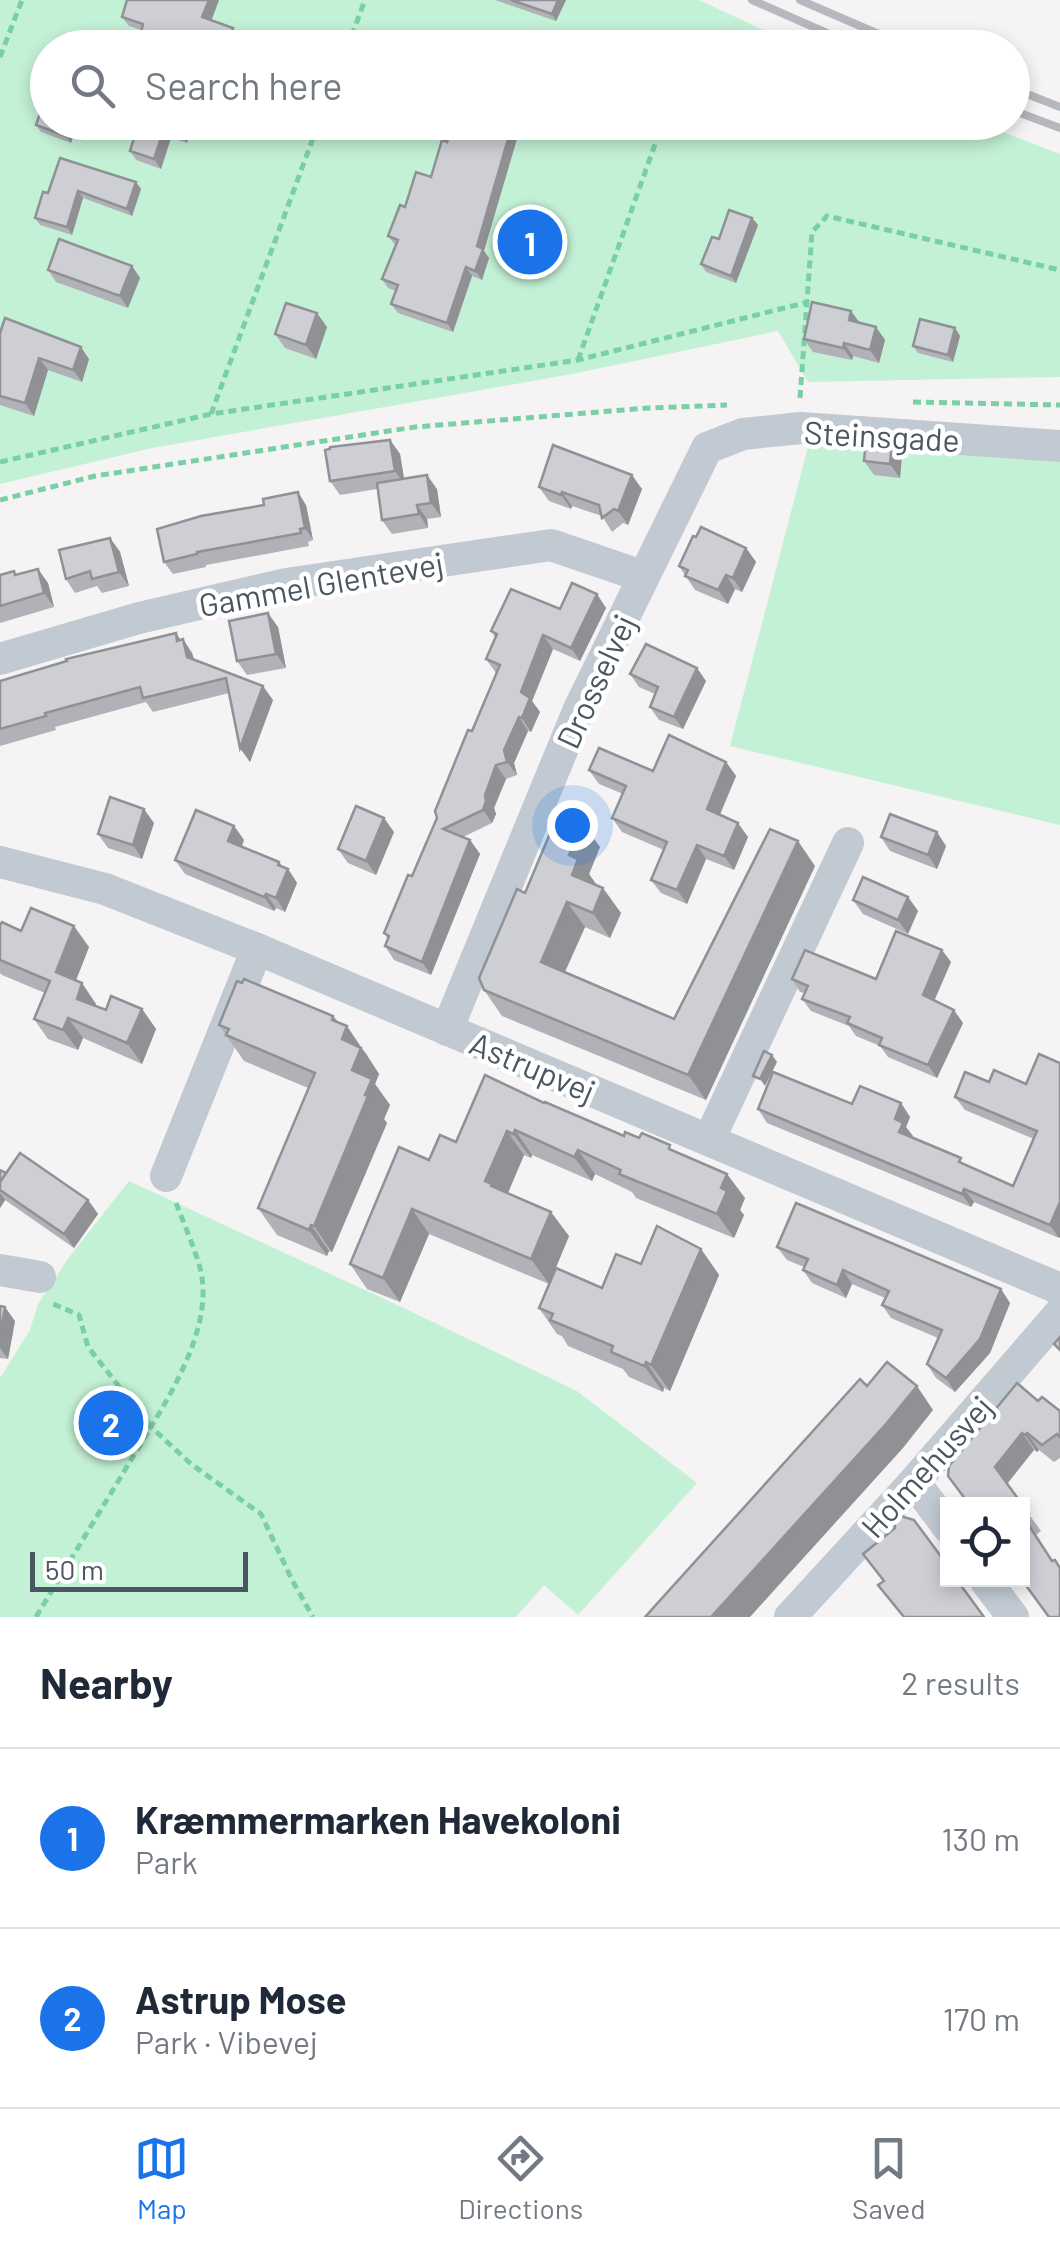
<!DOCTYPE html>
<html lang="en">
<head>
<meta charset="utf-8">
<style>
	:root { --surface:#fff; --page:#f2f2f3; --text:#1f2937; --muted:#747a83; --line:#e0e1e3; --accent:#1a73e8 }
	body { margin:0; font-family:Barlow,sans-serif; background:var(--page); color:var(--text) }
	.controls { position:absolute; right:30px; bottom:30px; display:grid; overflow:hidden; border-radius:0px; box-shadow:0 5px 15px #0003 }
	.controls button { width:90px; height:90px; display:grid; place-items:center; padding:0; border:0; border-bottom:2px solid var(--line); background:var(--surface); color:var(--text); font:50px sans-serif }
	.scale { position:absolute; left:30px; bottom:25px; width:218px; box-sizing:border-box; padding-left:10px; border:5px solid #4a5661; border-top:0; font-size:28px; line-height:35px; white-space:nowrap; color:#4a5661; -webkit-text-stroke:8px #fff; paint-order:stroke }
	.you { position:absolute; left:572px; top:825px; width:35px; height:35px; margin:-25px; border:8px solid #fff; border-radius:50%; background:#1a73e8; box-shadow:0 0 0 15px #1a73e833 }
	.badge { display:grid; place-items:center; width:65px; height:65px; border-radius:50%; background:var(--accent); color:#fff; font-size:32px; font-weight:700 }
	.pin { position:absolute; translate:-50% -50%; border:5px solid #fff; box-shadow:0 2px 10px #0006 }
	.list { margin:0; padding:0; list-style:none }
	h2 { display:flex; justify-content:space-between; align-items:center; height:130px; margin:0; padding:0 40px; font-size:42px }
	h2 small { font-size:32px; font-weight:400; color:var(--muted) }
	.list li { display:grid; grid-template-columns:65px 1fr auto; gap:30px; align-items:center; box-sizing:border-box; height:180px; padding:0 40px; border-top:2px solid var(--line) }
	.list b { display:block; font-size:38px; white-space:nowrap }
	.list p { margin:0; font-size:32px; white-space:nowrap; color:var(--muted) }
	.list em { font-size:32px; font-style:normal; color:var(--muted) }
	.icon { flex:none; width:55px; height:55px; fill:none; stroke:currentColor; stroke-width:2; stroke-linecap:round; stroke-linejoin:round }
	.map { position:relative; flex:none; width:1060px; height:1617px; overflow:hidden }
	.search { position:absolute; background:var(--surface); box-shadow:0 5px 15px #0003; left:30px; right:30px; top:30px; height:110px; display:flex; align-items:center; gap:25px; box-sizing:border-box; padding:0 35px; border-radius:55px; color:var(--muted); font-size:38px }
	.sheet { height:490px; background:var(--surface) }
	nav { display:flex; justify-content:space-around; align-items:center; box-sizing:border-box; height:140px; border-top:2px solid var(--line); background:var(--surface); font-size:28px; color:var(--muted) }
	nav a { display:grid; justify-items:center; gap:5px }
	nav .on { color:var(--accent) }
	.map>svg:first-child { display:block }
	.green { fill:#c3f1d5 }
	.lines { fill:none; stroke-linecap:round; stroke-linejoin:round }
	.path { stroke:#7ad0a6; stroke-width:5; stroke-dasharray:8 5; stroke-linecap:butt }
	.minor { stroke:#c1cad2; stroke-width:32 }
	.rail { stroke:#b5b8bd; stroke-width:8 }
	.wall { fill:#b0b2b7 }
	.shaded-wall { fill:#909195 }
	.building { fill:#cdcfd5; stroke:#909195; stroke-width:2.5 }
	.labels { text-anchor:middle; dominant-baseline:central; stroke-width:9; stroke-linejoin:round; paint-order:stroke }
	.street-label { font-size:32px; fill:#4a5661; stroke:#fff }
</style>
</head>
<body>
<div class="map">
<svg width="1060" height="1617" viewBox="0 0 1060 1617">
	<rect width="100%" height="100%" fill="#f5f3f3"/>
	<!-- green -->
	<g class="green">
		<polygon points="0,0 699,0 800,47 48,48 48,122 980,123 1060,154 1060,377 808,382 778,331 572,374 152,448 0,484"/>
		<polygon points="809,443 1060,461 1060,825 730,746"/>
		<polygon points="129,1181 393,1303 577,1391 697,1483 578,1615 544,1585 516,1617 0,1617 0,1378 30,1330 38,1304 70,1256"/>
	</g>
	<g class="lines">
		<!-- path -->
		<g class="path">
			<polyline points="347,48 365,0"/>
			<polyline points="690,48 694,35"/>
			<polyline points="0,57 22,0"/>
			<polyline points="578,360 663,122"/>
			<polyline points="800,398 812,232 827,216 1060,270"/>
			<polyline points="913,402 1060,405"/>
			<polyline points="211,414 319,122"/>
			<polyline points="0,462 211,414 578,360 808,302"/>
			<polyline points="0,500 95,476 415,427 648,408 727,405"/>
			<path d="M176 1203C184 1224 194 1246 200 1268 214 1320 177 1384 151 1427L191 1464 261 1514 292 1580 313 1617"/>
			<polyline points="36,1617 151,1427 88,1347 79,1315 51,1303"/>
		</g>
		<!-- minor -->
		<g class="minor">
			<polyline points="0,659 139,618 286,584 551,545 633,573 642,579"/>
			<polyline points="0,862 105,889 257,949 1060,1289"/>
			<polyline points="447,1030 579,709 707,448 743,434 801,428 1060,446"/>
			<polyline points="709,1140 848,843"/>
			<polyline points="166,1176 257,949"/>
			<polyline points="0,1270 40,1277"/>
			<polyline points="914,1482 948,1527"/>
			<polyline points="985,1580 1013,1617"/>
			<polyline points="790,1617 914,1482 1060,1313"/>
		</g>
		<!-- rail -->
		<g class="rail">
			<polyline points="752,0 861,48"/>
			<polyline points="800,0 911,48"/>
			<polyline points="1012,88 1060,107"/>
			<polyline points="1012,110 1060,128"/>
		</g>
	</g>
	<!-- wall -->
	<g class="wall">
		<polygon points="219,0 211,20 233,28 239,37 236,48 137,48 141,30 129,26 122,17"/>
		<polygon points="495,0 566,0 556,21"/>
		<polygon points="78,122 71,143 41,132 36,125"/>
		<polygon points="139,122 193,122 187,143 171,138 161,169 136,160 130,151"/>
		<polygon points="862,122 903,122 900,133"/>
		<polygon points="136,182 141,189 132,216 83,198 72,235 40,225 35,218 48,193"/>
		<polygon points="752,218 758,225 736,283 706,272 701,264 719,239"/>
		<polygon points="388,236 484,251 489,258 482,280 472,276 453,332 398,313 391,304 396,291 388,288 382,279 395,245"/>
		<polygon points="132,266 140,278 128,308 56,282 48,270"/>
		<polygon points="859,322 876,327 885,340 879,363 853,356 852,360 813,352 804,339"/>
		<polygon points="327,327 316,359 285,348 275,334"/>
		<polygon points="955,328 960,336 953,362 918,353 913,346"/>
		<polygon points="0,333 89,359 82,382 48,370 34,416 0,405"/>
		<polygon points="390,440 400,454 404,479 437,489 441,517 427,519 428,528 392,534 382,520 377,489 340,495 330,481"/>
		<polygon points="577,455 642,489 628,525 623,523 612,532 602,516 572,506 571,509 549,501 539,487"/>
		<polygon points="902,455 900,478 874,475 864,461"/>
		<polygon points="306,505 313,540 308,542 309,546 206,565 206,567 173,574 164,562"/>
		<polygon points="696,537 746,548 756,562 742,592 735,589 728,604 695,590 679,566"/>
		<polygon points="110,538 120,552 129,586 102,593 97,586 75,593 66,579"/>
		<polygon points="14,571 16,574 48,583 54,607 0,623 0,575"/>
		<polygon points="606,608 580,661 553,649 532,701 540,712 531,732 528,731 514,763 517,775 506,779 494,808 496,814 492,823 463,837 470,840 480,854 431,975 394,960 385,946 388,939 384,933 412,876 496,673 486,659 495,637 491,631 560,609"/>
		<polygon points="278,627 286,668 247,675 237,661"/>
		<polygon points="180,640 192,653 194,659 273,700 250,762 240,748 229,693 153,712 146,702 55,727 56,730 0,746 0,681"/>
		<polygon points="630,674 706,681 683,729 659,720 650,707 655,694 639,687"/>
		<polygon points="726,762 736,776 720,815 748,837 734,870 706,859 687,904 661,893 651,880 664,850 622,832 612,818 623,794 599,784 589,770 653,771"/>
		<polygon points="154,823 142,859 108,848 98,834"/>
		<polygon points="234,826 244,840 242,847 279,862 282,866 288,869 297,883 285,912 276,908 274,911 185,874 175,860"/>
		<polygon points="394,832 376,875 348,863 338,849"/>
		<polygon points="881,837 946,846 937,869 890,851"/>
		<polygon points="600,847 589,874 596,885 621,913 610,938 585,927 565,972 674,1019 815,866 706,1100 502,1016 484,990 525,893"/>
		<polygon points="908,897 918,911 908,934 863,914 853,900"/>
		<polygon points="0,925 89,947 76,980 96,1004 95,1006 106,1010 142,1009 156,1029 142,1064 83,1038 78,1050 48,1039 34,1019 45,993 2,975 0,973"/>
		<polygon points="951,962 934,1001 963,1023 937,1078 888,1057 880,1046 856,1036 849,1026 811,1011 802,999 804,993 800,992 792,979 876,979"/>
		<polygon points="333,1016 366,1053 379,1074 375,1084 390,1105 384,1119 387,1123 332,1252 329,1251 327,1256 277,1235 258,1208 308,1088 244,1061 219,1025"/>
		<polygon points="989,1082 1026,1084 1059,1238 974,1202 971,1207 767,1123 758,1109 852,1104 901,1103 910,1117 906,1127 912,1138 966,1165 1013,1186 1034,1139 965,1110 955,1097"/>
		<polygon points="544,1103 624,1136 674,1151 745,1198 740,1210 744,1215 734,1238 636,1198 632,1192 595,1174 592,1181 532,1155 531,1158 524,1155 508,1193 569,1236 549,1284 429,1234 400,1302 367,1289 350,1264 429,1160 456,1142"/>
		<polygon points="0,1170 6,1173 88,1200 98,1214 74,1248 5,1200 0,1208"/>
		<polygon points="777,1247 1010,1303 990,1353 955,1392 936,1378 927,1364 938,1338 891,1318 882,1305 885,1298 852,1284 846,1298 812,1283 803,1270 804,1267 787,1260"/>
		<polygon points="701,1249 719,1275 670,1391 664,1388 663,1392 629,1377 623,1369 568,1346 562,1336 557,1334 539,1308 602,1288 641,1264"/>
		<polygon points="0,1306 15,1321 8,1359 0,1358"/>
		<polygon points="1038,1401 1060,1411 1060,1458 1054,1462 1039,1450 1037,1452 1034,1450 969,1504"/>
		<polygon points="1022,1505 1041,1531 1036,1535 1022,1580"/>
	</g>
	<!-- shaded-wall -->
	<g class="shaded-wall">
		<polygon points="209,0 219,0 209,27 202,17"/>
		<polygon points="558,0 566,0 556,21 552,14"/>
		<polygon points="233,28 239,37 236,48 226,48"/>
		<polygon points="70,122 78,122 71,143 66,136"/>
		<polygon points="184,122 193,122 187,143 180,134"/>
		<polygon points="513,122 522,122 484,251 489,258 482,280 475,271 477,246"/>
		<polygon points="896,122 903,122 900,133 895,126"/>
		<polygon points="164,129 171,138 161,169 154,159"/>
		<polygon points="136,182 141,189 132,216 127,209"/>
		<polygon points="78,191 83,198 72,235 67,227"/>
		<polygon points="752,218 758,225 736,283 731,276"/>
		<polygon points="132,266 140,278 128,308 120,296"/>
		<polygon points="466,267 472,276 453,332 447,323"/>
		<polygon points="851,311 860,323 849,320"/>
		<polygon points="317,313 327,327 316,359 306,345"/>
		<polygon points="876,327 885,340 879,363 870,350"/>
		<polygon points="955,328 960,336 953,362 948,355"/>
		<polygon points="844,343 853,356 852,360 843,348"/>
		<polygon points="81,347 89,359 82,382 73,370"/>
		<polygon points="39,358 48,370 34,416 25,403"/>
		<polygon points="390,440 400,454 405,485 395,471"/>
		<polygon points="892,441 902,455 900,478 890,464"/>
		<polygon points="427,475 437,489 441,517 431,503"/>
		<polygon points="632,475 642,489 628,525 618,511"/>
		<polygon points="298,492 306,505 313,540 305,528"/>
		<polygon points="562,492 572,506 571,509 561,495"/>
		<polygon points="417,505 427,519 428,528 419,514"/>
		<polygon points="110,538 120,552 129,586 119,572"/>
		<polygon points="746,548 756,562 742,592 733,578"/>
		<polygon points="38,569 48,583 54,607 44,593"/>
		<polygon points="726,575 735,589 728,604 718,590"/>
		<polygon points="597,594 606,608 580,661 571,648"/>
		<polygon points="268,613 278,627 286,668 276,654"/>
		<polygon points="176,633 184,645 183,639 192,653 197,670 177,641"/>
		<polygon points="543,635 553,649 532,701 540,712 531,732 522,718 521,692"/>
		<polygon points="697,668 706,681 683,729 674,717"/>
		<polygon points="263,686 273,700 250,762 240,748"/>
		<polygon points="519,717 528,731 514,763 517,775 507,762 504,750"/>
		<polygon points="726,762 736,776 716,823 707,809"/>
		<polygon points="496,765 506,779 494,808 496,814 492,823 483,810 485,795"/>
		<polygon points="144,809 154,823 142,859 133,845"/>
		<polygon points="384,818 394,832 376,875 366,861"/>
		<polygon points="582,822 600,847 589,874 596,884 590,900 572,875 569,855"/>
		<polygon points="738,823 748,837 734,870 724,856"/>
		<polygon points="234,826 244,840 238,855 228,841"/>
		<polygon points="937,832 946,846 937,869 928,855"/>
		<polygon points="470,840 480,854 431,975 422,962"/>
		<polygon points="798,841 815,866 706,1100 688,1075"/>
		<polygon points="697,845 706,859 687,904 677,890"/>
		<polygon points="279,862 286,872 288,869 297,883 285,912 276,898"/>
		<polygon points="603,888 621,913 610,938 593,913"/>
		<polygon points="266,894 276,908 274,911 264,897"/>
		<polygon points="908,897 918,911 908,934 898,920"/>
		<polygon points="567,902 585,927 558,987 541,962"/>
		<polygon points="74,926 89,947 71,993 56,972"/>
		<polygon points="942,950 951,962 931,1008 923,995"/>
		<polygon points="82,983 96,1004 91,1019 77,999"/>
		<polygon points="142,1009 156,1029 142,1064 127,1043"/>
		<polygon points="954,1010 963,1023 937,1078 928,1065"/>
		<polygon points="333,1016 345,1032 347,1026 379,1074 375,1084 390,1105 384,1119 387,1123 332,1252 314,1226 352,1070 342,1039 332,1020"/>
		<polygon points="68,1018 83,1038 78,1050 63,1030"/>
		<polygon points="772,1055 777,1062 765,1086 760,1079"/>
		<polygon points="901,1103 910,1117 906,1127 913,1136 909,1146 899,1132 895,1119"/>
		<polygon points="515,1130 532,1155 531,1158 513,1134"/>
		<polygon points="507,1131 524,1155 504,1202 485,1181"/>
		<polygon points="578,1150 595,1174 592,1181 574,1157"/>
		<polygon points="727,1174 745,1198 740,1210 744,1215 734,1238 717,1214 721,1188"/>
		<polygon points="964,1189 974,1202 971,1207 962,1194"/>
		<polygon points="0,1193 5,1200 0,1208"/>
		<polygon points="88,1200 98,1214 74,1248 64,1234"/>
		<polygon points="1060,1202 1060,1237 1059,1238 1050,1225"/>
		<polygon points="412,1209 429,1234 400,1302 383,1278"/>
		<polygon points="551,1212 569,1236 549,1284 531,1259"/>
		<polygon points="311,1225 329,1251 327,1256 309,1230"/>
		<polygon points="701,1249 719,1275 670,1391 651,1365"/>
		<polygon points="843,1270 852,1284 846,1298 837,1285"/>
		<polygon points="1001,1289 1010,1303 990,1353 955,1392 946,1378"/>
		<polygon points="5,1307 15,1321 8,1359 0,1348 0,1336"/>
		<polygon points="646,1362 664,1388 663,1392 644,1366"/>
		<polygon points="917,1386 933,1410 903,1448 750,1617 711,1617"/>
		<polygon points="1022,1433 1034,1450 1007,1484 995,1467"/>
		<polygon points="1027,1433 1039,1450 1037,1452 1025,1435"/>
	</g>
	<!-- building -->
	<g class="building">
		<polygon points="127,0 209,0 202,17 233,28 226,48 205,48 196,45 196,48 137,48 143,24 122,17"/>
		<polygon points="511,0 558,0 552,14"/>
		<polygon points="44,102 48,103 48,122 70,122 66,136 36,125"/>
		<polygon points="139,122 184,122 180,134 164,129 154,159 130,151"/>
		<polygon points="454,122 513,122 477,246 483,249 475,271 466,267 447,323 391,304 398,285 382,279 398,240 388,236 400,205 405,207 416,172 431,177 442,140 447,142"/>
		<polygon points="60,158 136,182 127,209 78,191 67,227 35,218 43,192 48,193"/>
		<polygon points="729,210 752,218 731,276 701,264 712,237 719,239"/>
		<polygon points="59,239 132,266 120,296 48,270"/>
		<polygon points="812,302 851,311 849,320 876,327 870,350 844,343 843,348 804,339"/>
		<polygon points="286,303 317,313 306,345 275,334"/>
		<polygon points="5,318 81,347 73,370 39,358 25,403 0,396 0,333"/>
		<polygon points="920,319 955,328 948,355 913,346"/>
		<polygon points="390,440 395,471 330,481 325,450 330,449 330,447"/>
		<polygon points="866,440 892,441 890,464 864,461"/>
		<polygon points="553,445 632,475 618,511 614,509 602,518 599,505 562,492 561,495 539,487"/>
		<polygon points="427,475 431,503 417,505 419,514 382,520 377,483"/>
		<polygon points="298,492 305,528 300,529 301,533 197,552 197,554 164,562 157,529 201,516 264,505 263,499"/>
		<polygon points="701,527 746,548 733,578 726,575 718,590 685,576 688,570 679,566 693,536 696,537"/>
		<polygon points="110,538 119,572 92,579 90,571 66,579 59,550"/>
		<polygon points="38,569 44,593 0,606 0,575 14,571 15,575"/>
		<polygon points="572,583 597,594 571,648 543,635 521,692 530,698 522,718 519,717 504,750 507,762 496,765 485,795 486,801 483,810 443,829 470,840 422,962 385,946 389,936 384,933 408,875 412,876 437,818 435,811 468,730 472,731 500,665 486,659 497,634 491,631 511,589 560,609"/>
		<polygon points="268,613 276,654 237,661 229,621"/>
		<polygon points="176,633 177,641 183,639 187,657 263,686 240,748 226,678 143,698 140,687 45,713 46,716 0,729 0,681 67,661 66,659"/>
		<polygon points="646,644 697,668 674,717 650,707 658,687 630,674"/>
		<polygon points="669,735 726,762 707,809 738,823 724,856 697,845 677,890 651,880 667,842 612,818 626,786 589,770 599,748 653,771"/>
		<polygon points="110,797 144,809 133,845 98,834"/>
		<polygon points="356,806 384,818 366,861 338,849"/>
		<polygon points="196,810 234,826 228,841 279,862 278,865 288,869 276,898 266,894 264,897 175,860"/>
		<polygon points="559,812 582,822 569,855 578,859 572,875 603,888 593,913 567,902 541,962 674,1019 770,829 798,841 688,1075 484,990 479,978 517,889 525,893"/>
		<polygon points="890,814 937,832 928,855 881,837"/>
		<polygon points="863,877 908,897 898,920 853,900"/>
		<polygon points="31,908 74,926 56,972 82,983 77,999 106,1010 111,996 142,1009 127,1043 68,1018 63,1030 34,1019 50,981 0,960 0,925 2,922 21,931"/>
		<polygon points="896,931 942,950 923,995 954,1010 928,1065 879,1045 882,1038 847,1023 850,1017 802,999 808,986 792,979 805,950 876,979"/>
		<polygon points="244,979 333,1016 332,1020 347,1026 342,1039 361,1048 352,1070 372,1079 365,1095 368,1096 314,1226 311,1225 309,1230 258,1208 315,1073 226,1035 229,1029 219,1025 237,981 242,983"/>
		<polygon points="764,1051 772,1055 760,1079 753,1076"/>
		<polygon points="1039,1054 1060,1063 1060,1202 1050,1225 964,1189 962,1194 758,1109 773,1072 852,1104 860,1086 901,1103 895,1119 903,1123 899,1132 961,1158 959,1162 1013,1186 1037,1131 955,1097 965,1072 989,1082 994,1070 1026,1084"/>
		<polygon points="485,1075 544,1103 545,1102 624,1136 625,1132 639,1138 642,1133 670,1145 669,1149 727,1174 721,1188 727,1191 717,1214 619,1174 621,1170 578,1150 574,1157 515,1130 513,1134 507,1131 485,1181 492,1184 491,1186 551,1212 531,1259 412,1209 383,1278 350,1264 399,1147 429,1160 440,1135 456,1142"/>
		<polygon points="20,1153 88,1200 64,1234 0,1190 0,1182"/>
		<polygon points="0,1170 6,1173 0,1182"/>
		<polygon points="796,1203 1001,1289 980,1339 946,1378 927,1364 942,1330 882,1305 889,1291 843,1270 837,1285 803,1270 808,1259 777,1247"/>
		<polygon points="657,1226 701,1249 651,1365 646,1362 644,1366 611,1352 613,1346 550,1320 553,1314 539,1308 556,1268 602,1288 616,1254 641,1264"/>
		<polygon points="0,1306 5,1307 0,1336"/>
		<polygon points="1060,1337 1060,1350 1054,1344"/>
		<polygon points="887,1362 917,1386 886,1424 711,1617 645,1617 860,1379 867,1386"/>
		<polygon points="1017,1383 1038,1401 1042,1397 1060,1411 1060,1437 1057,1434 1042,1445 1027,1433 1025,1435 1022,1433 995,1467 1022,1504 969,1504 948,1476 949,1466"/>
		<polygon points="1022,1505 1029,1514 1024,1518 1052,1561 1055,1560 1060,1568 1060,1617 1049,1617 1022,1580"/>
		<polygon points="894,1514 914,1520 948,1566 948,1580 957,1580 984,1617 904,1617 878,1585 884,1581 863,1554 895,1528"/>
	</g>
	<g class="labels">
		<!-- street labels -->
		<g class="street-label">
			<text transform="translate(882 435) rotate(3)">Steinsgade</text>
			<text transform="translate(321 583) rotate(-10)">Gammel Glentevej</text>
			<text transform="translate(595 681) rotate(-65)">Drosselvej</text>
			<text transform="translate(533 1066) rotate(23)">Astrupvej</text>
			<text transform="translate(926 1466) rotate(-48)">Holmehusvej</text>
		</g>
	</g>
</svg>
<div class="controls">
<button><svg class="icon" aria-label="locate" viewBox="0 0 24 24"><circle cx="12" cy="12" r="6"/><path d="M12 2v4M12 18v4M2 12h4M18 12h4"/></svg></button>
</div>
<div class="scale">50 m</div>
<div class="you"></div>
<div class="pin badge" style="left:530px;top:242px">1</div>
<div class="pin badge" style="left:111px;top:1423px">2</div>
<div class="search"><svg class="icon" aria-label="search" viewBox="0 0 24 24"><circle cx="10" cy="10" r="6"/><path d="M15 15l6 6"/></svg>Search here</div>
</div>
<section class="sheet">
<h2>Nearby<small>2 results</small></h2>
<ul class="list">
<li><span class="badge">1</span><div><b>Kræmmermarken Havekoloni</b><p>Park</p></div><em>130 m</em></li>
<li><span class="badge">2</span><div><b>Astrup Mose</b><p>Park · Vibevej</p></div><em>170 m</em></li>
</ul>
</section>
<nav>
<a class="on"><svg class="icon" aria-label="map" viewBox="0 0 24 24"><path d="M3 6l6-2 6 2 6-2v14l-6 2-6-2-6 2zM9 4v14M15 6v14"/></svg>Map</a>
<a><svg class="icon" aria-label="directions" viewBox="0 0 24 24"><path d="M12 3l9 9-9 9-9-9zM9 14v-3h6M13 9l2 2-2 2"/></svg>Directions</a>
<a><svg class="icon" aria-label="saved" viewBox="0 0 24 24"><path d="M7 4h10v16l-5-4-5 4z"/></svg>Saved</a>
</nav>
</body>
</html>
